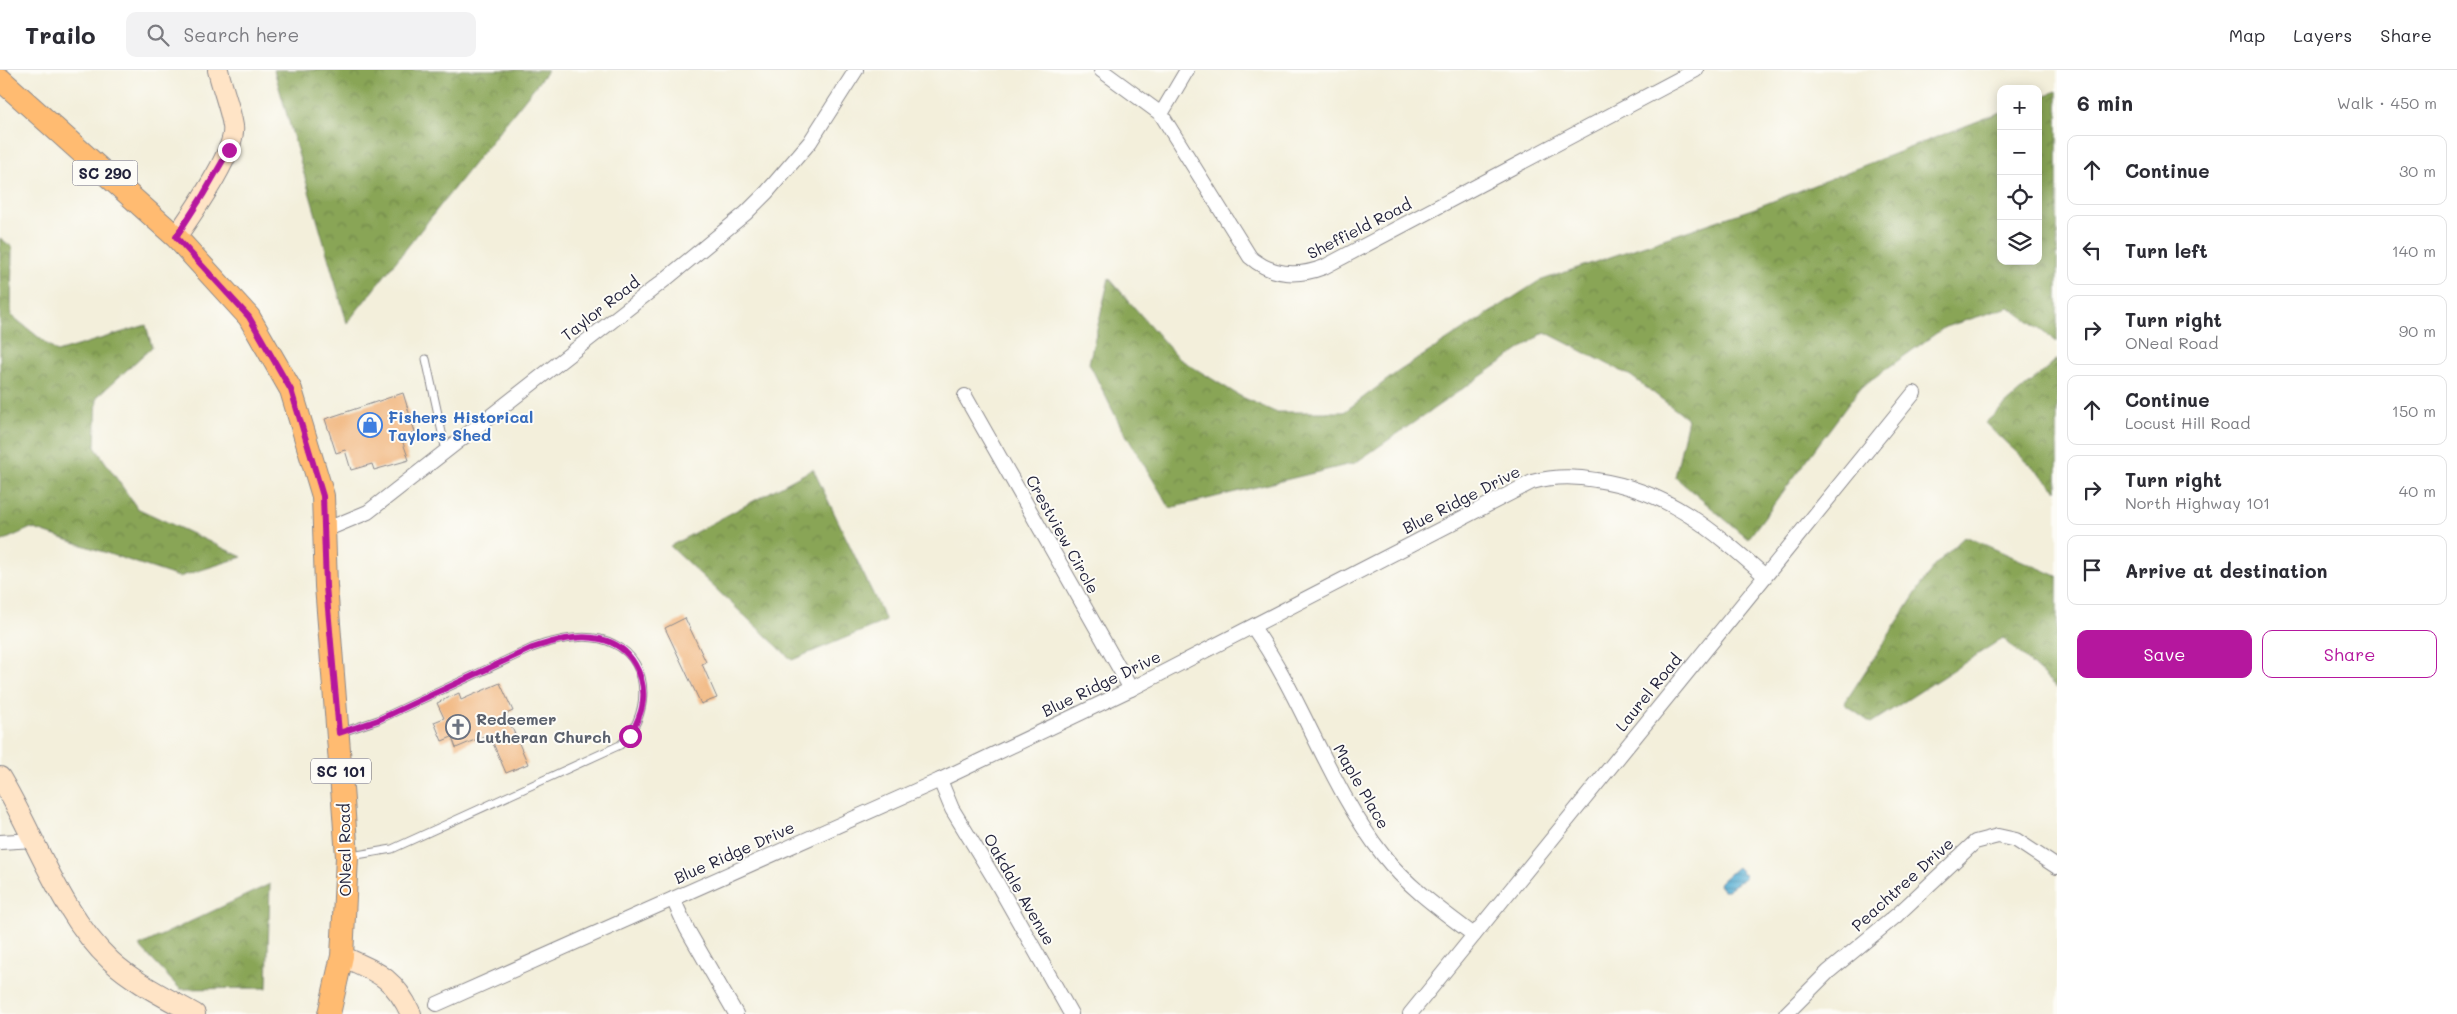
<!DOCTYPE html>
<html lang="en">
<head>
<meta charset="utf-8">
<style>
	:root { --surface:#fff; --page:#f2f2f3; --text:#2b2b33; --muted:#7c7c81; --line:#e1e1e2; --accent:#b5179e }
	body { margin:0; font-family:Mali,sans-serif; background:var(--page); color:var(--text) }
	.controls { position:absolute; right:15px; top:15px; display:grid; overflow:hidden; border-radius:10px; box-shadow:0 2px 12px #0003 }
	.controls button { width:45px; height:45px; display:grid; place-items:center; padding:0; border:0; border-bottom:1px solid var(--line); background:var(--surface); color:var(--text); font:25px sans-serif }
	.stop { position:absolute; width:15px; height:15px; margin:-11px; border:4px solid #b5179e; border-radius:50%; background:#fff }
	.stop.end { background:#b5179e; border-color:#fff; box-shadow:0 1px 5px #0008 }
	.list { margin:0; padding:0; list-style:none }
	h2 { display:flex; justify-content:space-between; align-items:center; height:65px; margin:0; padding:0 20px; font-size:21px }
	h2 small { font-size:16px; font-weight:400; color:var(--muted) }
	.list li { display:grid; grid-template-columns:32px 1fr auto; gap:15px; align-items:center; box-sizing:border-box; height:70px; margin:0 10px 10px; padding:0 10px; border:1px solid var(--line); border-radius:10px }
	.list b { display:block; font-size:19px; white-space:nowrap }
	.list p { margin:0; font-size:16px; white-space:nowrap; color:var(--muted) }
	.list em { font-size:16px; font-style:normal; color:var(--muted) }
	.actions { display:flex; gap:10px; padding:15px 20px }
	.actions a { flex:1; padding:11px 0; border:1px solid var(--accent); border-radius:10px; text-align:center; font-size:18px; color:var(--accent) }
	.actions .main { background:var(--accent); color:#fff }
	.icon { flex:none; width:28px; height:28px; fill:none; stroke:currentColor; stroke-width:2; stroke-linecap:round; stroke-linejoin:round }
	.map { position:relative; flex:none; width:2057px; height:944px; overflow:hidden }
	header { display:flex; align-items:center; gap:30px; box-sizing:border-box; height:70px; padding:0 25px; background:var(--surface); border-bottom:1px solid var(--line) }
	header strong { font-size:24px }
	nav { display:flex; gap:28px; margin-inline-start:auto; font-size:18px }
	.search { width:350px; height:45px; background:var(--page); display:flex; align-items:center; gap:12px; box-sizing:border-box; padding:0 18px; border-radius:10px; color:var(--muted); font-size:19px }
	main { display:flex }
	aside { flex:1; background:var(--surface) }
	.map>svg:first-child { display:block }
	.forest { fill:url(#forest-crowns); stroke:#566449 }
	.water { fill:url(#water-rules); stroke:#3c6887 }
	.building { fill:#f1b47a }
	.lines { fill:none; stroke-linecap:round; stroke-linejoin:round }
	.lane-casing { stroke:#8a888b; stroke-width:9 }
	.street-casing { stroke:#8a888b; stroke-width:16 }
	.secondary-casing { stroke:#8a888b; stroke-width:22 }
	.primary-casing { stroke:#8a888b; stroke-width:24 }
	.lane { stroke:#fff; stroke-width:7 }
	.street { stroke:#fff; stroke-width:14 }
	.secondary { stroke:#ffe4c6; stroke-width:20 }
	.primary { stroke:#ffbb71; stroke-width:22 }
	.route { stroke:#b5179e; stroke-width:6 }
	.labels { text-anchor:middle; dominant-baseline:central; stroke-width:4; stroke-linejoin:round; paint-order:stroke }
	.shield { fill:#fdfcf7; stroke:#646373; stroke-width:1 }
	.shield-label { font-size:15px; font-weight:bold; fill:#22223b }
	.street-label { font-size:16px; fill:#22223b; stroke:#fdfcf7 }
	.shop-label { font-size:16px; font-weight:bold; fill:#366cbe; stroke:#fdfcf7; text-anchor:start }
	.worship-label { font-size:16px; font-weight:bold; fill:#5b616d; stroke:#fdfcf7; text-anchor:start }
</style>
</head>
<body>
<header>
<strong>Trailo</strong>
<div class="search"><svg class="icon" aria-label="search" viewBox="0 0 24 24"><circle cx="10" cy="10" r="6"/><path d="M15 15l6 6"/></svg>Search here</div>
<nav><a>Map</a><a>Layers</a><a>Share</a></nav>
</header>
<main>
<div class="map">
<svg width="2057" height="944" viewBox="0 0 2057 944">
	<defs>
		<pattern id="forest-crowns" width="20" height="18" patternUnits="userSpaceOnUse" patternTransform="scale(1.25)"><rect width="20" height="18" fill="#89a557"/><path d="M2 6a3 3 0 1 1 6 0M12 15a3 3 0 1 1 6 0" fill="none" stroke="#708649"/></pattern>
		<pattern id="water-rules" width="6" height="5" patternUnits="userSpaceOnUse" patternTransform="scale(1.25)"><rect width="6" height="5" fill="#55aed3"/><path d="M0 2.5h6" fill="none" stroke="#468dac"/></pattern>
	</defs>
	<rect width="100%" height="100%" fill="#fdfcf7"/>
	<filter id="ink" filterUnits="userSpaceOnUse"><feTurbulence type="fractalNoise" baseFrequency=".02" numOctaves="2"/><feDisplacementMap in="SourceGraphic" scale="10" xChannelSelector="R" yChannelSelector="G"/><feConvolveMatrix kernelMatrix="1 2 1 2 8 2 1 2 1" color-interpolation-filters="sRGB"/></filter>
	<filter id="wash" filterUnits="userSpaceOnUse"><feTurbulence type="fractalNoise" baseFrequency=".0096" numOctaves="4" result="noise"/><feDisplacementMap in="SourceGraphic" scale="20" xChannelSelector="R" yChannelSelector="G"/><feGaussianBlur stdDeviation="1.12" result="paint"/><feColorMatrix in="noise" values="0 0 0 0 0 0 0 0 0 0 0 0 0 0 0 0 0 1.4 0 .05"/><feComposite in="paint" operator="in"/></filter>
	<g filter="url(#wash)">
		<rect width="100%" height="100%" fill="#f3efdb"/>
		<!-- forest -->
		<g class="forest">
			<polygon points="274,0 548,0 347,253"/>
			<polygon points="2057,21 2057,272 2009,237 1945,257 1861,317 1748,469 1675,407 1688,349 1631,306 1545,262 1355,393 1170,438 1120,355 1089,293 1109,208 1178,288 1240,326 1275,342 1344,342 1399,301 1539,211 1755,138 2001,42 2001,191 2038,191 2038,28"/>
			<polygon points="0,168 12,177 11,245 57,282 146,255 152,277 97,327 95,377 137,438 242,487 179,507 31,458 0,472"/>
			<polygon points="2057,289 2057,420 1985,353"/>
			<polygon points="813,399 886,551 792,590 670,476"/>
			<polygon points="1965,466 2057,506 2057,618 2003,568 1871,653 1844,634 1933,497"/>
			<polygon points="270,814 267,918 180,919 139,876"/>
		</g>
		<!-- water -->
		<polygon class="water" points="1737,797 1745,805 1745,808 1727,820 1723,820 1719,815 1720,812"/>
		<g id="blocks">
			<!-- building -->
			<g class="building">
				<polygon points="403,323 415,362 401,367 409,390 374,400 372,394 351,400 345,380 336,383 325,349"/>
				<polygon points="685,548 706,592 702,594 717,628 701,634 665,558"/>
				<polygon points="500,613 513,641 506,644 528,694 506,703 489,664 456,678 452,667 442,671 434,652 444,648 437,633 459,623 461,630"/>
			</g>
		</g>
	</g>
	<g filter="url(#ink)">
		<use href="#blocks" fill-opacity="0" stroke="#8a888b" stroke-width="1"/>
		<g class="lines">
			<defs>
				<g id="lane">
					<polyline points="426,289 446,381"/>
					<path d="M342 662 378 650 532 578C557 569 589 561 614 574 654 593 649 650 620 675L392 779 351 786"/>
				</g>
				<g id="street">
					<path d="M1101 0 1161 44 1250 187C1272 206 1298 207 1324 197L1696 0"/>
					<polyline points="1161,44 1187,0"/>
					<polyline points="965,326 1131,619"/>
					<polyline points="325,460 368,442 667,208 746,143 767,122 810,72 856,0"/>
					<path d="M1253 557C1303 629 1329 716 1383 785 1408 817 1442 841 1474 865"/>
					<polyline points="940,710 952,739 997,813 1071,944"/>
					<polyline points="0,772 35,770"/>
					<polyline points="673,829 687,859 736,944"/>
					<path d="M437 934 940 710 1131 619 1532 412C1554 406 1574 406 1596 410 1667 420 1713 460 1765 506"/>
					<polyline points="1410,944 1914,323"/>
					<polyline points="1786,944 1828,902 1897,845 1975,772 1998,766 2016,770 2057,797"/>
				</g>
				<g id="secondary">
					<path d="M176 167C191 145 237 81 233 56 230 37 222 18 218 0"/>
					<path d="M0 707C35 765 61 845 111 891 135 913 167 928 195 944"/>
					<path d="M342 886C377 902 394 907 411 944"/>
				</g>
				<polyline id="primary" points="0,9 176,167 249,247 291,320 323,426 326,516 343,731 347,787 342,886 329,944"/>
			</defs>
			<!-- lane casing -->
			<use href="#lane" class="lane-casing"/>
			<!-- street casing -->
			<use href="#street" class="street-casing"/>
			<!-- secondary casing -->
			<use href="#secondary" class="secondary-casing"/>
			<!-- primary casing -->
			<use href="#primary" class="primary-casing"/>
			<!-- lane -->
			<use href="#lane" class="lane"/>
			<!-- street -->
			<use href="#street" class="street"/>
			<!-- secondary -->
			<use href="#secondary" class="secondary"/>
			<!-- primary -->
			<use href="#primary" class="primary"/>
		</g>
	</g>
	<g class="lines" filter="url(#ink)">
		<!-- route -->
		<path class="route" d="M229 80 203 125 176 167 249 247 291 320 323 426 326 516 339 663 378 650 532 578C554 571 577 564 600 569 631 575 648 608 642 637 640 647 635 656 630 666"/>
	</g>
	<!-- icons -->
	<defs>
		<symbol id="shop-ring" viewBox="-11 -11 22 22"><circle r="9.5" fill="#fdfcf7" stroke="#3f7fe0" stroke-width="1.5"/><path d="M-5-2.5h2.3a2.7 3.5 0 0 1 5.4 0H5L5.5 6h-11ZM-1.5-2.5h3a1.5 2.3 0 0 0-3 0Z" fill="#3f7fe0"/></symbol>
		<symbol id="church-ring" viewBox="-11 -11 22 22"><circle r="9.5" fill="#fdfcf7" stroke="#6b7280" stroke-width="1.5"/><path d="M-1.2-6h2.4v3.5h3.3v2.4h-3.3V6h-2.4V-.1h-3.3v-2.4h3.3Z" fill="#6b7280"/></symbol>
	</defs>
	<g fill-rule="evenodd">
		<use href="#shop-ring" x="356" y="341" width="28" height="28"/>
		<use href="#church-ring" x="444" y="643" width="28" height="28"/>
	</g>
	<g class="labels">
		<!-- shield labels -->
		<g class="shield">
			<rect x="72.5" y="90.5" width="65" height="25" rx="4"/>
			<rect x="311" y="688.5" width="60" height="25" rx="4"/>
		</g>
		<g class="shield-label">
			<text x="105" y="103">SC 290</text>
			<text x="341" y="701">SC 101</text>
		</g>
		<!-- street labels -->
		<g class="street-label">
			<text transform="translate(1359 158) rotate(-27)">Sheffield Road</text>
			<text transform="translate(600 238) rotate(-38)">Taylor Road</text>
			<text transform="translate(1461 429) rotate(-27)">Blue Ridge Drive</text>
			<text transform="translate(1063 464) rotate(61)">Crestview Circle</text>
			<text transform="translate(1101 613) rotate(-26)">Blue Ridge Drive</text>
			<text transform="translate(1648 622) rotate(-51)">Laurel Road</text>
			<text transform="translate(1362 716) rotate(60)">Maple Place</text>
			<text transform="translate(344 780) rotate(-91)">ONeal Road</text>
			<text transform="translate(734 782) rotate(-24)">Blue Ridge Drive</text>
			<text transform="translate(1902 814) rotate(-42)">Peachtree Drive</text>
			<text transform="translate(1020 819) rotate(60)">Oakdale Avenue</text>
		</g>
		<!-- shop labels -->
		<g class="shop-label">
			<text x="388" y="346">Fishers Historical<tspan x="388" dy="18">Taylors Shed</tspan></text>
		</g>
		<!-- worship labels -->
		<g class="worship-label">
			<text x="476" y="648">Redeemer<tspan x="476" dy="18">Lutheran Church</tspan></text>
		</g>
	</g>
</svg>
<div class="controls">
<button>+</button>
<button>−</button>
<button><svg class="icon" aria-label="locate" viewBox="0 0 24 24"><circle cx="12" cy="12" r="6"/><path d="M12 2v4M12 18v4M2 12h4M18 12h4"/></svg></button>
<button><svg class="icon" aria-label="layers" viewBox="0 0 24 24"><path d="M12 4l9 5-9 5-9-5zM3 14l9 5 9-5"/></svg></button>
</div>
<div class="stop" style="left:630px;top:666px"></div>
<div class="stop end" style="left:229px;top:80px"></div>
</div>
<aside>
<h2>6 min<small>Walk · 450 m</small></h2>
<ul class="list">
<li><svg class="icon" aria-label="ahead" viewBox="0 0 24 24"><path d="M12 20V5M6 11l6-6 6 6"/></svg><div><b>Continue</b></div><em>30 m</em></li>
<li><svg class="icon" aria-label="left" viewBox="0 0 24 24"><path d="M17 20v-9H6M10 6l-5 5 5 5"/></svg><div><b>Turn left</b></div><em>140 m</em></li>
<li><svg class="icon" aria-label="right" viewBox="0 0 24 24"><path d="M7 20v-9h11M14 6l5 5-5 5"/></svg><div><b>Turn right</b><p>ONeal Road</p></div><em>90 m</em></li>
<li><svg class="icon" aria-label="ahead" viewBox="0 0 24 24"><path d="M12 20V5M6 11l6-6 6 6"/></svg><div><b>Continue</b><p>Locust Hill Road</p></div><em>150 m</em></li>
<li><svg class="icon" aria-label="right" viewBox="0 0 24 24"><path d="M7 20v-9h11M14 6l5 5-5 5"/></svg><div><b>Turn right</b><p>North Highway 101</p></div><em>40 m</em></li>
<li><svg class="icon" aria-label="arrive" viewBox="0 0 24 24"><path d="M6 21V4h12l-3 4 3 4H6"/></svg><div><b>Arrive at destination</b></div></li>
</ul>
<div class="actions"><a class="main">Save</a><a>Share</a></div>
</aside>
</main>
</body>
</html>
